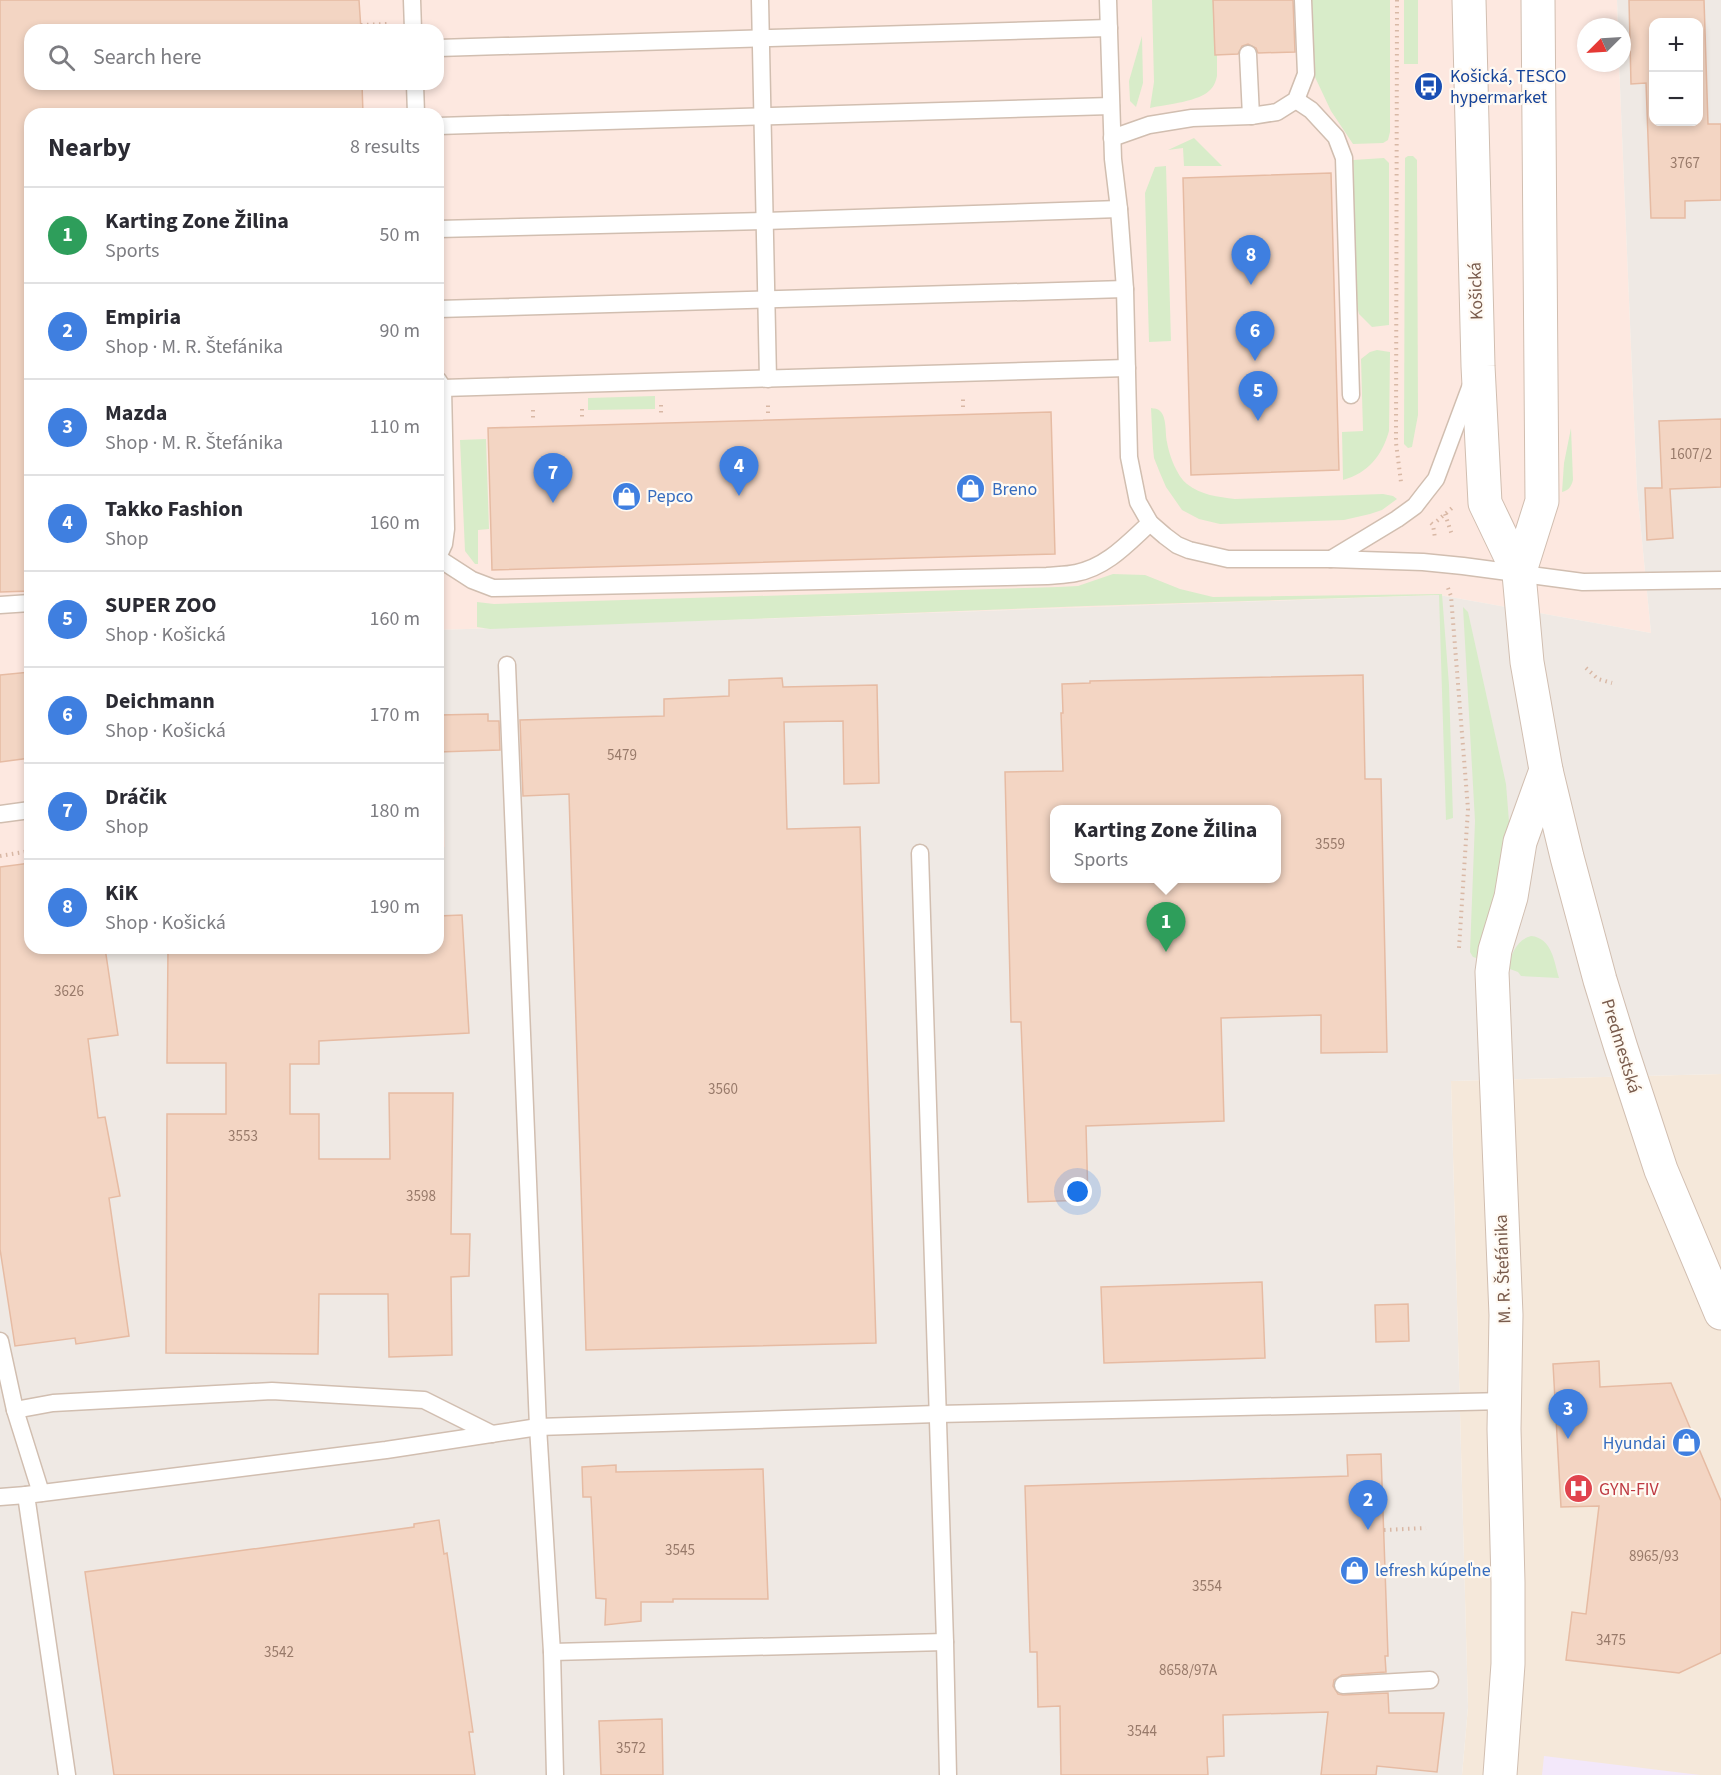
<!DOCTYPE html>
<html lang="en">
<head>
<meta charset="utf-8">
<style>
	:root { --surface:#fff; --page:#f2f2f3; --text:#2b2b33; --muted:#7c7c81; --line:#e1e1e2; --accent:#2563eb }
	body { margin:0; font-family:"Source Sans 3",sans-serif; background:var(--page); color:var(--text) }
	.controls { position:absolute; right:18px; top:18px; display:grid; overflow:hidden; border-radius:12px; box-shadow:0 3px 9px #0003 }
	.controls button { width:54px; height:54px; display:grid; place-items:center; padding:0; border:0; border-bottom:2px solid var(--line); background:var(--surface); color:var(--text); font:30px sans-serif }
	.compass { position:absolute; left:1577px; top:18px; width:54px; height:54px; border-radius:50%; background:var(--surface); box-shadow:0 3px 9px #0003; rotate:246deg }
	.you { position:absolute; left:1078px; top:1192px; width:21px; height:21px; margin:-15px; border:4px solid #fff; border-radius:50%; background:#1a73e8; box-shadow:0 0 0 9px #1a73e833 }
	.badge { display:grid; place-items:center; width:39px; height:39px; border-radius:50%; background:var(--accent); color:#fff; font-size:20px; font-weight:700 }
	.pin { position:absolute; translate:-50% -50px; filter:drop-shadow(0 2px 3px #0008) }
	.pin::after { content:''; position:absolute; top:32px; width:21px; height:18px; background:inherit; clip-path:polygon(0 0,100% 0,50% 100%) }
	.popup { position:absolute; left:1050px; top:805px; width:231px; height:78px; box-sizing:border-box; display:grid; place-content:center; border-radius:12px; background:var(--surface); filter:drop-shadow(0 2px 4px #0005); font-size:20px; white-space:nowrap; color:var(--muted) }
	.popup b { font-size:22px; color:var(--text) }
	.popup::after { content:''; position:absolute; left:50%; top:100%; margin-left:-12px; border:12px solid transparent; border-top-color:var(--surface) }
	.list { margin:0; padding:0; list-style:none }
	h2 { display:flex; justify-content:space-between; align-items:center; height:78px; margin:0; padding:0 24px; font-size:26px }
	h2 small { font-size:20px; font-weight:400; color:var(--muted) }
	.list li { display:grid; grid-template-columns:39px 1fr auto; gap:18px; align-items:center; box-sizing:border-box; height:96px; padding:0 24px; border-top:2px solid var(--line) }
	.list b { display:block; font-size:22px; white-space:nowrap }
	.list p { margin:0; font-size:20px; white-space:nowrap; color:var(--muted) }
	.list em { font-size:20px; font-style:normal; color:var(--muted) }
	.icon { flex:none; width:33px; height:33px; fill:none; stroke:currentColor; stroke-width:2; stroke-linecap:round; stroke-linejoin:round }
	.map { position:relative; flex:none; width:1721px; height:1775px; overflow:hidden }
	.search { position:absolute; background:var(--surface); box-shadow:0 3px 9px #0003; left:24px; top:24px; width:420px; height:66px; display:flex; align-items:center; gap:15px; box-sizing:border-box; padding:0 21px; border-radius:18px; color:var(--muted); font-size:22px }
	.panel { position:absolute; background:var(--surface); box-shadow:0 3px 9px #0003; left:24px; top:108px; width:420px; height:846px; border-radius:18px }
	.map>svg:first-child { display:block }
	.residential { fill:#f5e8da }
	.commercial { fill:#fde8e0; fill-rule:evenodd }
	.industrial { fill:#efe9e4; fill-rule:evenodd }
	.education { fill:#f3e8fa }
	.green { fill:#d8ecc9 }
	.building { fill:#f3d5c3; stroke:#e6bba3; stroke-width:1.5; fill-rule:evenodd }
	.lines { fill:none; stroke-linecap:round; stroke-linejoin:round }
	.lane-casing { stroke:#d1beb0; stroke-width:19 }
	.street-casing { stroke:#d1beb0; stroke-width:35 }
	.path { stroke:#d9b8a5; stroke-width:4; stroke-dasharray:1.5 4.5; stroke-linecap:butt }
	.lane { stroke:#fff; stroke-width:16 }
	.street { stroke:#fff; stroke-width:33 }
	.labels { text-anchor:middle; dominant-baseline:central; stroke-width:4.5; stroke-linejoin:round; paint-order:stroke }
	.number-label { font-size:15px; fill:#987a6a }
	.transit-label { font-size:18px; fill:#164399; stroke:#fffaf3; text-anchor:start }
	.street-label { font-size:18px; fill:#7a5c4d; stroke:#fffaf3 }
	.shop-label { font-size:18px; fill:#366cbe; stroke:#fffaf3; text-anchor:start }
	.health-label { font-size:18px; fill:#be3a42; stroke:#fffaf3; text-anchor:start }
</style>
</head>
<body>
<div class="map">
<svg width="1721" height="1775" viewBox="0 0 1721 1775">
	<rect width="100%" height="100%" fill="#fdf6ec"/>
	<!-- residential -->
	<polygon class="residential" points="1721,1074 1721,1775 1462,1775 1468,1707 1451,1081"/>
	<!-- commercial -->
	<g class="commercial">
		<path d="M0 0H1617L1618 27H1586V63H1619L1637 489 1651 633 1439 595 438 630V114H30V904L0 908ZM30 30H438V84H30Z"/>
		<polygon points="438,637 445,847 438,848"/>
	</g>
	<!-- industrial -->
	<path class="industrial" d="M1617 0H1721V1074L1451 1081 1468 1707 1462 1775H0V908L30 948H438V848L445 847 438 630 1439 595 1651 633 1637 489 1619 63H1622V27H1618ZM1654 22H1698V122H1654ZM1055 810H1277V878H1055Z"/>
	<!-- education -->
	<polygon class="education" points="1544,1756 1700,1775 1542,1775"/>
	<!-- green -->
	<g class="green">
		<path d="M1152 0H1217V76C1216 81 1214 86 1211 89 1200 102 1167 104 1150 108L1154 82Z"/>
		<polygon points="1311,0 1390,0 1390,132 1388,140 1383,143 1353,144 1331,111 1314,75"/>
		<rect x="1404" y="0" width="14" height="64"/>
		<polygon points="1142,36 1143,83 1136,107 1130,101 1129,81"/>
		<polygon points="1194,138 1222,166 1184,166 1183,148 1168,150"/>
		<polygon points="1408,156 1413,156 1417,160 1418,415 1412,447 1408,448 1404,444 1405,158"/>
		<polygon points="1384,158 1389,163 1389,325 1372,327 1359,314 1356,303 1353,160"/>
		<polygon points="1166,166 1171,341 1149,342 1145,193 1155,167"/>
		<path d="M1377 350 1390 352 1389 431C1382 456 1368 473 1343 480L1342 432 1363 431 1361 359 1370 352Z"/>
		<polygon points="655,396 655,409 588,410 588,398"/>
		<path d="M1151 408C1155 409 1157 408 1160 411 1167 417 1165 434 1167 442 1169 455 1177 476 1187 484 1201 495 1218 497 1235 499L1383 494 1393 496 1397 499 1382 510 1370 514 1344 520 1220 524 1199 519 1182 510 1166 487 1160 473 1154 458 1153 448Z"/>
		<path d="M1571 428 1573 480C1571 487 1569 490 1562 492L1564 463Z"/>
		<polygon points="486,439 489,529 478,530 478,564 475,564 465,551 460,440"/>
		<polygon points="1113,574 1145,575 1180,589 1213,597 1442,594 1449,685 1453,818 1446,820 1439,595 1087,606 490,629 477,627 477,602 494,604 1058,587 1078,586"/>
		<polygon points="1463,607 1468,612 1506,784 1510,834 1480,959 1473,957 1470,952 1475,821"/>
		<path d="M1531 936C1552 938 1554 961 1559 978L1521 976 1518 972 1507 968C1512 954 1516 940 1531 936Z"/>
	</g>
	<!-- building -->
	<g class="building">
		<polygon points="0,0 359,0 361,30 30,30 30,84 362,84 363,114 30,114 30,591 0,592"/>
		<polygon points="1213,0 1293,0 1295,52 1258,53 1256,48 1248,44 1242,46 1238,54 1215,55"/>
		<path d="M1629 0H1704L1708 124H1721V200L1685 201V218H1651L1646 83 1631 84ZM1653 22H1698V122H1653Z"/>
		<polygon points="1331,173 1339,470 1191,475 1183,178"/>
		<polygon points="1051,412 1055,554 492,570 488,428"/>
		<polygon points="1721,419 1721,487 1670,489 1673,538 1647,540 1645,488 1662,488 1659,421"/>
		<polygon points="30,672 30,758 0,762 0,675"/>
		<path d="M1363 675 1365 779H1381L1387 1052 1321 1053V1015L1221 1018 1224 1121 1086 1126 1088 1200 1028 1202 1021 1022H1011L1005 772 1063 771 1061 713H1063L1062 684 1090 683V681ZM1055 810H1277V879H1055Z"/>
		<polygon points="782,678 783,687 877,685 879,783 844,784 843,721 784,722 787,829 860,827 876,1343 586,1350 569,794 523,796 520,720 664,716 664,699 729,696 729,680"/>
		<polygon points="488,714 488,721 499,721 500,750 438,752 438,715"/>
		<polygon points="30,863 30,948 105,948 118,1035 88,1039 98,1118 105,1117 120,1196 109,1198 129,1336 76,1344 75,1338 15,1346 0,1249 0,867"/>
		<polygon points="462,915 469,1033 319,1041 319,1064 290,1064 290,1114 319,1114 319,1159 390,1159 389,1093 453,1093 451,1234 470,1234 469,1276 451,1277 452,1355 389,1357 388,1294 319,1294 318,1354 166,1353 167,1114 226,1114 226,1063 167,1063 168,948 438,948 438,916"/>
		<polygon points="1262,1282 1265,1358 1104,1363 1101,1287"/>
		<polygon points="1408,1304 1409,1341 1376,1342 1375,1305"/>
		<polygon points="1599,1361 1600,1387 1671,1383 1721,1501 1721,1653 1679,1673 1566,1660 1572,1612 1586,1614 1599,1506 1561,1507 1553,1364"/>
		<polygon points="1381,1454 1388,1656 1385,1656 1386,1672 1342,1675 1334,1680 1333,1686 1338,1694 1343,1695 1388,1693 1389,1713 1444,1713 1437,1772 1377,1766 1376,1775 1321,1775 1328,1712 1223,1715 1224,1756 1207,1757 1208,1775 1061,1775 1060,1706 1038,1707 1037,1652 1030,1652 1025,1486 1348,1476 1347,1455"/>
		<polygon points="616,1465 616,1472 763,1469 768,1599 673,1599 673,1602 641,1602 641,1621 605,1625 606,1599 596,1598 591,1497 583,1497 582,1467"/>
		<polygon points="439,1520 444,1554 447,1553 473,1732 469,1732 475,1775 114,1775 85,1572 414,1527 414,1524"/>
		<polygon points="662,1719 663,1775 601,1775 599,1721"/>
	</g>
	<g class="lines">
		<defs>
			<g id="lane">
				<polyline points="412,0 413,30"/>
				<polyline points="760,0 768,379"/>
				<polyline points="1108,0 1113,159 1119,209 1125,289 1129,457 1138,502 1150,523 1165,536 1177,545 1189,550 1228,559 1331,559 1423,562 1463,566 1583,582 1721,580"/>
				<polyline points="438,48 1109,28"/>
				<polyline points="1248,54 1251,116"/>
				<polyline points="415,84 416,114"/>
				<polyline points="1296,100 1311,110 1336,137 1344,158 1351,395"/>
				<polyline points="438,126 1111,106"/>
				<polyline points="1112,138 1149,125 1192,118 1251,116 1277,112 1296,100 1306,74 1303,0"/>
				<polyline points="438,229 765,221 1119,209"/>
				<polyline points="438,309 1125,289"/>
				<polyline points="438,380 443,388 446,529 444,544 438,557"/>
				<polyline points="443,388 1127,368"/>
				<path d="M438 558 472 580 493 588 1047 576C1057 575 1067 575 1076 573 1107 567 1128 543 1150 523"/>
				<polyline points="1331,559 1397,519 1415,506 1425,493 1436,479 1471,385"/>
				<polyline points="0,605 30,603"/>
				<polyline points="507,665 538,1427 552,1652 555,1775"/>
				<polyline points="0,814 30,810"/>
				<polyline points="920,853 945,1642 948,1775"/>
				<polyline points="0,1341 15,1410 41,1493"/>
				<polyline points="15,1410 53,1403 272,1391 424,1400 492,1434"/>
				<polyline points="0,1497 26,1495"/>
				<polyline points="552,1652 945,1642"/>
				<polyline points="1343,1685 1430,1680"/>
				<polyline points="67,1775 26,1495 386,1450 538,1427 937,1414 1505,1401"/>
			</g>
			<g id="street">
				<polyline points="1469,0 1478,366 1485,503 1519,574 1527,662 1546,770 1567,857 1600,980 1621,1048 1661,1170 1721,1313"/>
				<polyline points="1519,574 1542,501 1538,0"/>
				<polyline points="1500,1775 1508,1664 1508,1582 1504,1429 1506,1315 1492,972 1495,950 1511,897 1520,842 1546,770"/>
			</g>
		</defs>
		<!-- lane casing -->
		<use href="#lane" class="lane-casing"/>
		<!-- street casing -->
		<use href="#street" class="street-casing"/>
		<!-- path -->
		<g class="path">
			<polyline points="1397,0 1396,443 1401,482"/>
			<polyline points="361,25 388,24"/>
			<polyline points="661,405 661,416"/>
			<polyline points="963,407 963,398"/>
			<polyline points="582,409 582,419"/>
			<polyline points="533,410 533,420"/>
			<polyline points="768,413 768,402"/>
			<polyline points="1445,514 1452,535"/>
			<polyline points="1437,521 1452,508"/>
			<polyline points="1431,523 1433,525 1435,538"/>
			<polyline points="1448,588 1451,596 1468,809 1459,948"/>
			<polyline points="1586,668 1598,679 1612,683"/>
			<polyline points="0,856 30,851"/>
			<polyline points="1384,1530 1426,1528"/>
		</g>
		<!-- lane -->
		<use href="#lane" class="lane"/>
		<!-- street -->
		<use href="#street" class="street"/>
	</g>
	<!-- icons -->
	<defs>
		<symbol id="bus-disc" viewBox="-11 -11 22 22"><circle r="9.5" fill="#1a4fb4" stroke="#fffaf3"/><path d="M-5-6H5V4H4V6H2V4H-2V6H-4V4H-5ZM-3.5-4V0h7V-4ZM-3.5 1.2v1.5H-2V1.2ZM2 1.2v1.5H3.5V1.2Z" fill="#fff"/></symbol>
		<symbol id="shop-disc" viewBox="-11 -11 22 22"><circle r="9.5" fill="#3f7fe0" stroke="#fffaf3"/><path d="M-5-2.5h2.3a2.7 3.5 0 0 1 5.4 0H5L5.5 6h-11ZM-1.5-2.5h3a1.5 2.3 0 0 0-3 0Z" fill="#fff"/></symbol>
		<symbol id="hospital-disc" viewBox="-11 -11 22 22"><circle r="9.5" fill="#e0444e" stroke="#fffaf3"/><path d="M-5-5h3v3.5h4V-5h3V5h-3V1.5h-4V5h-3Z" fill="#fff"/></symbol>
	</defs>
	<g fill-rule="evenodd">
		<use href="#bus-disc" x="1412" y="70" width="33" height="33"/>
		<use href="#shop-disc" x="954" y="472" width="33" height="33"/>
		<use href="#shop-disc" x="610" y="480" width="33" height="33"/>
		<use href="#shop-disc" x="1670" y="1426" width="33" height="33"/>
		<use href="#hospital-disc" x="1562" y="1472" width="33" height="33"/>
		<use href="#shop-disc" x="1338" y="1554" width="33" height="33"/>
	</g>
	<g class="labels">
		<!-- number labels -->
		<g class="number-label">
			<text x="1685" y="163">3767</text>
			<text x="1691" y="454">1607/2</text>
			<text x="622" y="755">5479</text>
			<text x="1330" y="844">3559</text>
			<text x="69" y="991">3626</text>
			<text x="723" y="1089">3560</text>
			<text x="243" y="1136">3553</text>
			<text x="421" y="1196">3598</text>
			<text x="680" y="1550">3545</text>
			<text x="1654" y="1556">8965/93</text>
			<text x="1207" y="1586">3554</text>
			<text x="1611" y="1640">3475</text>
			<text x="279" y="1652">3542</text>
			<text x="1188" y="1670">8658/97A</text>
			<text x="1142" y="1731">3544</text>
			<text x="631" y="1748">3572</text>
		</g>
		<!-- transit labels -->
		<g class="transit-label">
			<text x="1450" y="76">Košická, TESCO<tspan x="1450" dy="21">hypermarket</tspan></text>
		</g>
		<!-- street labels -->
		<g class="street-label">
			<text transform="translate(1476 291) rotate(-92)">Košická</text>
			<text transform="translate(1621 1046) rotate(73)">Predmestská</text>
			<text transform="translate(1503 1269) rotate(-92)">M. R. Štefánika</text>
		</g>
		<!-- shop labels -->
		<g class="shop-label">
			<text x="992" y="489">Breno</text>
			<text x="647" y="496">Pepco</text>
			<text x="1666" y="1443" text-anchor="end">Hyundai</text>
			<text x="1375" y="1570">lefresh kúpeľne</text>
		</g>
		<!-- health labels -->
		<g class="health-label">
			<text x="1599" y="1489">GYN-FIV</text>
		</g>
	</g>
</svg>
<div class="controls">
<button>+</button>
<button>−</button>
</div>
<svg class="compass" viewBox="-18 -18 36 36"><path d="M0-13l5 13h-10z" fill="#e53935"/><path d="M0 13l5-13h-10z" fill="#7c7c81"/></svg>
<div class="you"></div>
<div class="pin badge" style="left:1166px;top:952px;background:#2e9e5b">1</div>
<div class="popup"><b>Karting Zone Žilina</b>Sports</div>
<div class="pin badge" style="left:1368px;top:1530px;background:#3f7fe0">2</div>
<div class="pin badge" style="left:1568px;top:1439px;background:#3f7fe0">3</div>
<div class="pin badge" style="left:739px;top:496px;background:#3f7fe0">4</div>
<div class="pin badge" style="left:1258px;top:421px;background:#3f7fe0">5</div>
<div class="pin badge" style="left:1255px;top:361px;background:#3f7fe0">6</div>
<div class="pin badge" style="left:553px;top:503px;background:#3f7fe0">7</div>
<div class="pin badge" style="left:1251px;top:285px;background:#3f7fe0">8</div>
<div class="search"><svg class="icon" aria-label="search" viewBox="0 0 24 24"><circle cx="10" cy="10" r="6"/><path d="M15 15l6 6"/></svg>Search here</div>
<section class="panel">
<h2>Nearby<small>8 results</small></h2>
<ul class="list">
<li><span class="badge" style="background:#2e9e5b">1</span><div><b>Karting Zone Žilina</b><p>Sports</p></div><em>50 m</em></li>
<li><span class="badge" style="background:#3f7fe0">2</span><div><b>Empiria</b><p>Shop · M. R. Štefánika</p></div><em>90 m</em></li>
<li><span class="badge" style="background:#3f7fe0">3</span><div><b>Mazda</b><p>Shop · M. R. Štefánika</p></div><em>110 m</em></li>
<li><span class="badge" style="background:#3f7fe0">4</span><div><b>Takko Fashion</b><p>Shop</p></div><em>160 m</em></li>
<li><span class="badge" style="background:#3f7fe0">5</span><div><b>SUPER ZOO</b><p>Shop · Košická</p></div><em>160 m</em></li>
<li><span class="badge" style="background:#3f7fe0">6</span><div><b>Deichmann</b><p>Shop · Košická</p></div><em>170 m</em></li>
<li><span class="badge" style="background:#3f7fe0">7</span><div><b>Dráčik</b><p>Shop</p></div><em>180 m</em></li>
<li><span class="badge" style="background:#3f7fe0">8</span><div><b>KiK</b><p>Shop · Košická</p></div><em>190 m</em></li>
</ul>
</section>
</div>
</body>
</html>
